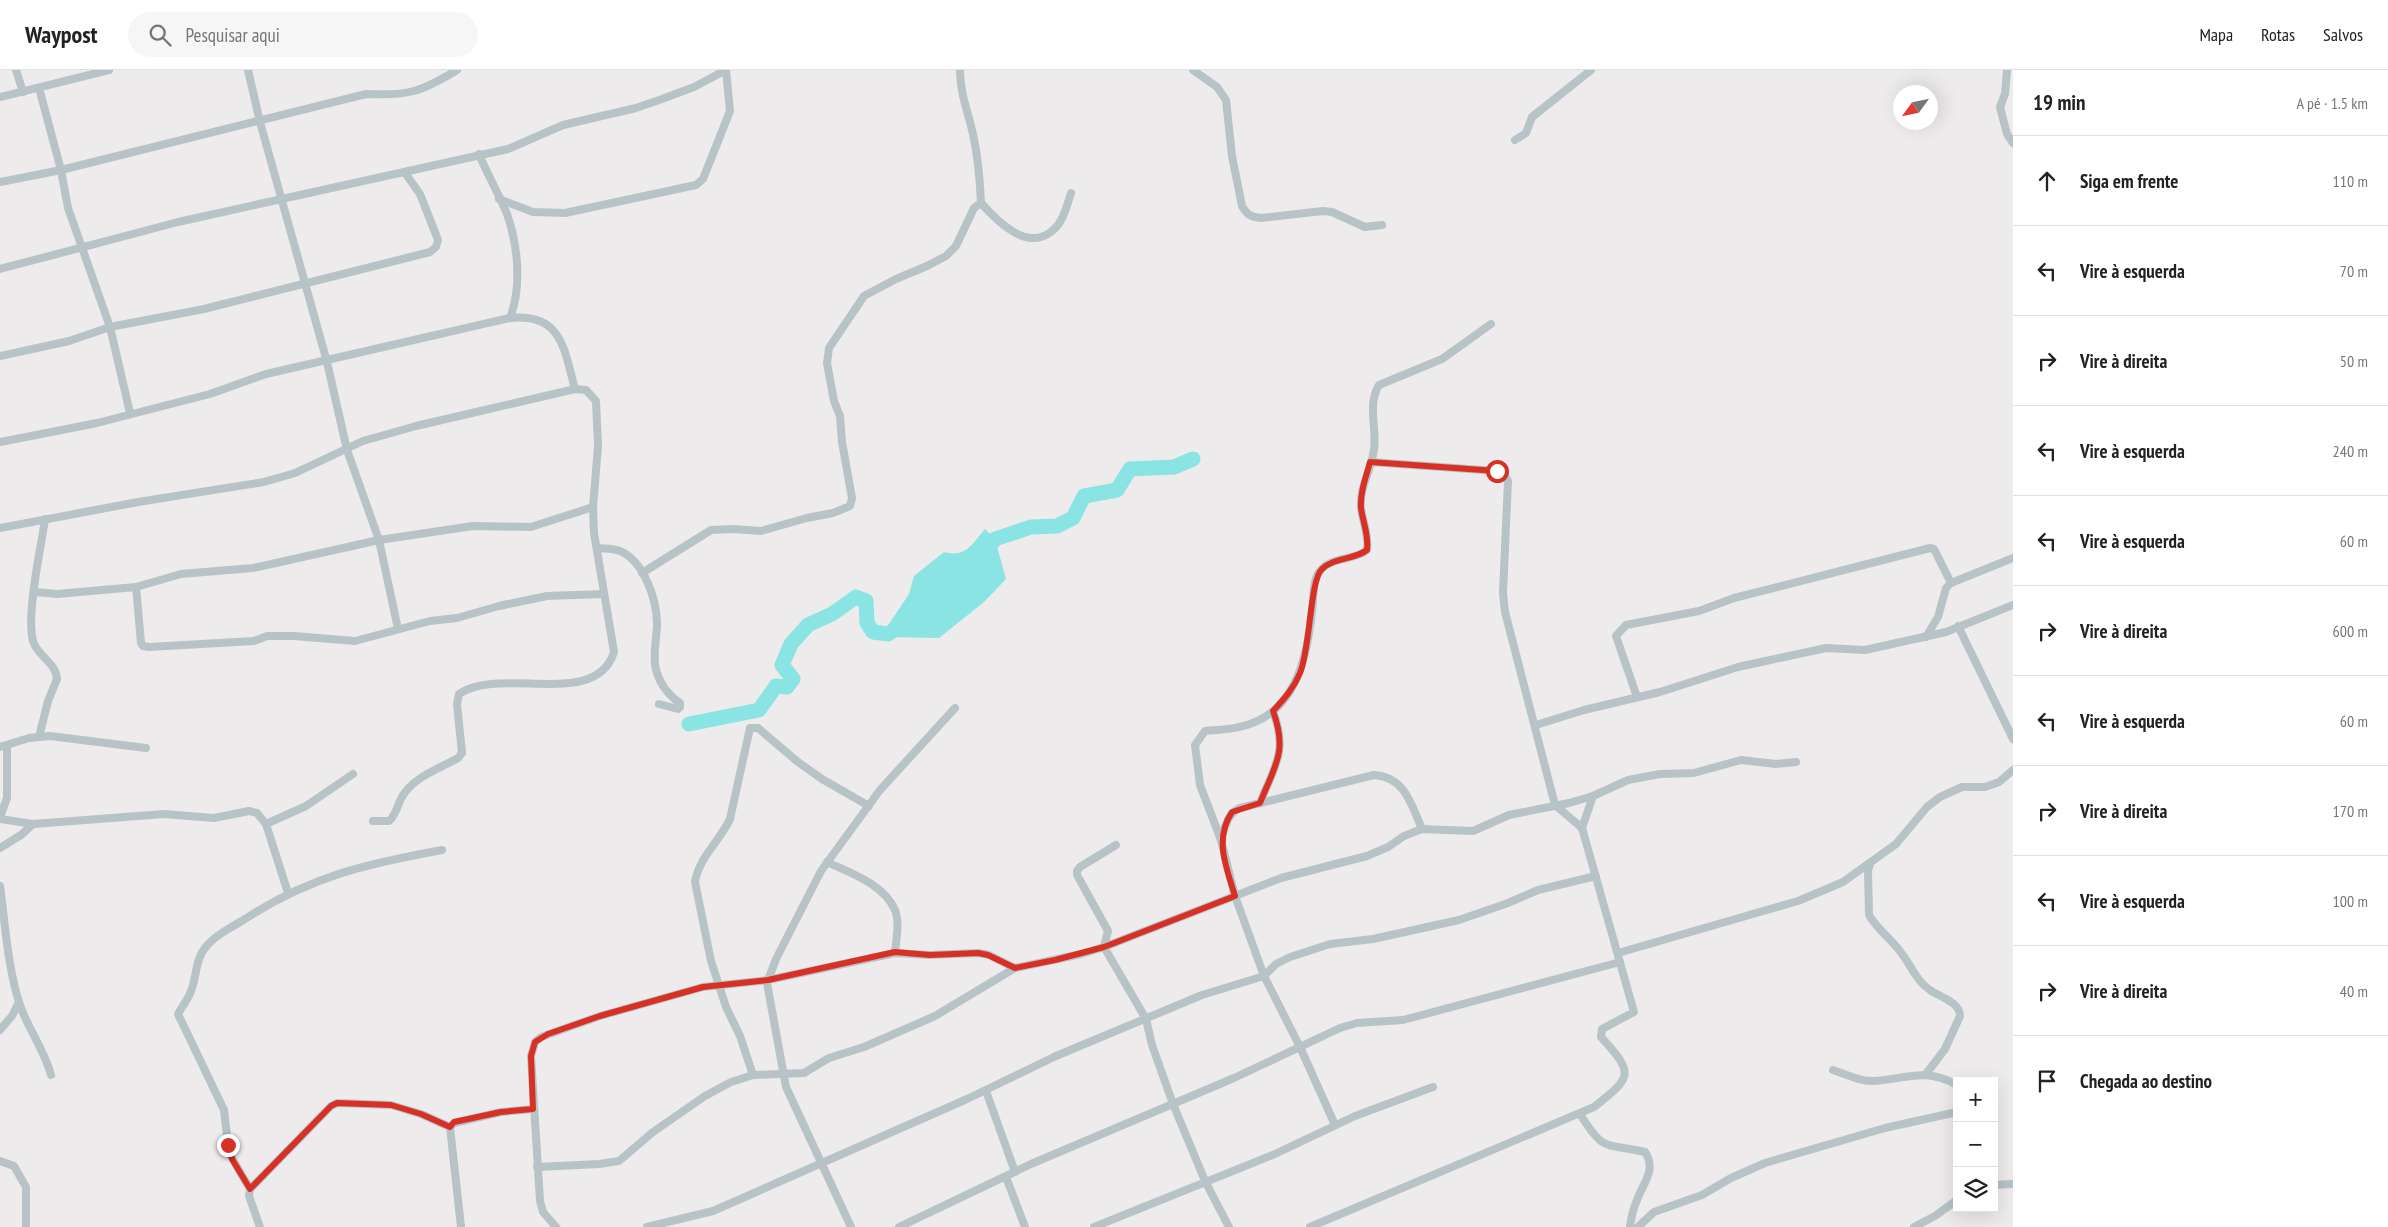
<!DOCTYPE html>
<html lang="pt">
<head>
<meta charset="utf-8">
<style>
	:root { --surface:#fff; --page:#f6f6f6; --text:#222; --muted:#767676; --line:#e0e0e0 }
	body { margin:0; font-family:"PT Sans Narrow",sans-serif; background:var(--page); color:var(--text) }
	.controls { position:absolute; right:15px; bottom:15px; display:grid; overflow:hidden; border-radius:0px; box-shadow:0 5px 20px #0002 }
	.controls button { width:45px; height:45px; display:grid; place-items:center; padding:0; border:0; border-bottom:1px solid var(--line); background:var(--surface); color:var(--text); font:25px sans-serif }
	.compass { position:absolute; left:1893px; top:15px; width:45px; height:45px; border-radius:50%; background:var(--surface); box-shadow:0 5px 20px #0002; rotate:237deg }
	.stop { position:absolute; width:15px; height:15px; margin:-11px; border:4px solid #d93025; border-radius:50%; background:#fff }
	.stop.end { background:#d93025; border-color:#fff; box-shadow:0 1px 5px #0008 }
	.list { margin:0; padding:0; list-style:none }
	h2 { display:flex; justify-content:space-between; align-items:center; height:65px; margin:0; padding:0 20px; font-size:21px }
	h2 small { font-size:16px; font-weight:400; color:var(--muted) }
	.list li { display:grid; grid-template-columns:32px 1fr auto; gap:15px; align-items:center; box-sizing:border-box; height:90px; padding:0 20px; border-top:1px solid var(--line) }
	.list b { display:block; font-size:19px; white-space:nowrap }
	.list em { font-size:16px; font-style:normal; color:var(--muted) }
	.icon { flex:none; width:28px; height:28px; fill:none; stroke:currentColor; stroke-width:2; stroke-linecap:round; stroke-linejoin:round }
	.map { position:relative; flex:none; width:2013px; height:1157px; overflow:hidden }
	header { display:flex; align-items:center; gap:30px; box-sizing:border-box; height:70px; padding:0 25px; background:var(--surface); border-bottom:1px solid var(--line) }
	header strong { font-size:24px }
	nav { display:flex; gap:28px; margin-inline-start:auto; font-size:18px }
	.search { width:350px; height:45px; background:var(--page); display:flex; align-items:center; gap:12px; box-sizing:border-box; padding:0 18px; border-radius:28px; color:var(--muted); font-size:19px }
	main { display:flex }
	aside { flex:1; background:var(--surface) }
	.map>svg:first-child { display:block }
	.water { fill:#8be4e4 }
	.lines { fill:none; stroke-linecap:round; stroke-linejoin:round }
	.river { stroke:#8be4e4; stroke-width:15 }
	.minor { stroke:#b7c3c7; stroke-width:8 }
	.route { stroke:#d93025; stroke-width:6 }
</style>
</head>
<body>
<header>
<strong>Waypost</strong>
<div class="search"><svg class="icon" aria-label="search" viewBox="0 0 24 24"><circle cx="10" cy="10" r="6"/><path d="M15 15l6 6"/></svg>Pesquisar aqui</div>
<nav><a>Mapa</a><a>Rotas</a><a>Salvos</a></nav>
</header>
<main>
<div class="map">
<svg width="2013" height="1157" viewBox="0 0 2013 1157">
	<rect width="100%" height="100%" fill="#eeebec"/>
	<!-- water -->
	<path class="water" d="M985 459 995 469 1006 509 984 532 939 568 886 567 885 560 909 524 914 506 944 482C966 488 972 474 985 459Z"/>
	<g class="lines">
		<!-- river -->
		<g class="river">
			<polyline points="983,485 995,469 1031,457 1057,456 1073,448 1084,426 1117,420 1130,399 1174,397 1193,389"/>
			<polyline points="689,654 759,640 776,616 787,617 793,609 782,595 791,574 808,555 832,544 856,527 866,531 867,553 873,562 888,564 902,555"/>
		</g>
		<!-- minor -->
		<g class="minor">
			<polyline points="16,0 23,22"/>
			<polyline points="248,0 260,52 327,292 347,380 379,470 398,559"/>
			<path d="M960 0C960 23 968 42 973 64 978 87 980 110 981 133 997 151 1027 182 1052 161 1063 153 1067 135 1071 123"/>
			<path d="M1193 0 1217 17 1226 30 1232 86 1242 136C1247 145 1251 147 1261 148L1323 141 1332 142 1365 157 1382 155"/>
			<polyline points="2007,0 2005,24 2000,37 2007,64 2013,73"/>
			<polyline points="39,18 61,100 68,138 110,257 130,343"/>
			<polyline points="0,27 109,0"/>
			<polyline points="1515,70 1526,63 1532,47 1591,0"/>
			<path d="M479 84C487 104 499 124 507 144 518 175 522 217 510 248"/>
			<path d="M0 112 61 100 366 24C408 26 421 22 457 0"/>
			<polyline points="499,129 533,142 565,143 696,115 703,109 730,41 726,0"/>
			<polyline points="0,199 178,152 508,79 563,55 636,38 662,29 694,17 726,0"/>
			<polyline points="0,286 69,271 110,257 204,239 430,182 436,177 438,170 420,124 405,103"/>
			<path d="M0 372 97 353 210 324 266 304 510 248C562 243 564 279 575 319"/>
			<path d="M0 458 138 432 264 412 295 403 363 371 416 356 575 319 586 320 596 331 598 376 593 437 594 463 614 582C596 640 500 595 459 624L457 634 462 683 458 688C439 699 413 707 402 727 397 735 397 744 389 751H373"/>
			<path d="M597 478C605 479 612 478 620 481 644 491 657 530 657 554 657 569 652 585 656 600 660 614 668 625 680 633V637L678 639 659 634"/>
			<polyline points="642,503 711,460 733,459 761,461 807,448 833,443 850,436 852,428 842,372 840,346 834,331 827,293 829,278 864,226 896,209 927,196 946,186 956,176 974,138 981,133"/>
			<polyline points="136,517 141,573 143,576 149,577 254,571 267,566 294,566 355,571 430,551 457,548 499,536 547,526 604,524"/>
			<polyline points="35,522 57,524 136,517 181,504 253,498 379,470 473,456 531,457 593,437"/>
			<polyline points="1958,556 2013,669"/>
			<polyline points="1926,567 1938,547 1946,518 1951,513 2013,488"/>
			<polyline points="1637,627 1616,566 1626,555 1699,541 1734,528 1930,478 1934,479 1951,513"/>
			<polyline points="1536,655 1584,640 1660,622 1738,597 1826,578 1865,580 1946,562 2013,535"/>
			<path d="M39 667 48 631 57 609C56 592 37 586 33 571 26 544 41 478 45 449"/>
			<polyline points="0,677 29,668 50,666 146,678"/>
			<path d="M1260 733C1275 695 1288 682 1273 641"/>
			<polyline points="0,747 7,728 7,676"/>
			<polyline points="0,749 33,754 164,744 214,748 249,741 257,743 266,754 306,736 353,704"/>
			<polyline points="266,754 288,823"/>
			<polyline points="1582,758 1593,726"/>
			<path d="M1221 770C1225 757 1227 744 1240 738L1374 705C1405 707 1411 734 1422 759"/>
			<polyline points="1116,775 1080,797 1077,801 1077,805 1108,861 1104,877 1146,949 1152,975 1173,1034 1205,1111 1229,1157"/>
			<polyline points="0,778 21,765 33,754"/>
			<path d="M827 792C850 803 884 814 895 840 900 852 896 870 895 883"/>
			<path d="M1870 794 1868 801 1869 845C1877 859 1890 868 1899 880 1910 893 1916 911 1930 920 1940 927 1960 932 1960 946L1945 979 1926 1004"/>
			<path d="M0 816C5 853 8 900 20 935 28 959 44 979 51 1005"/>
			<polyline points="1618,883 1798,831 1843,812 1896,774 1927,737 1940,727 1962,717 1985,717 1999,712 2013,700"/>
			<polyline points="0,960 12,946 19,932"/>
			<path d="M1833 1000C1846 1004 1860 1012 1874 1011 1906 1009 1925 997 1957 1015"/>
			<path d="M753 1005 740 966 726 937 711 891 695 812C699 787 720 771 730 749L750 658H758L798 692 822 709 869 736"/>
			<polyline points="986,1021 1015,1102"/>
			<path d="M1580 1044C1604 1083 1605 1073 1645 1082 1657 1100 1643 1113 1637 1130 1633 1139 1631 1148 1630 1157"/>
			<path d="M1335 1055 1300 977 1264 906 1235 826 1221 770 1200 715 1195 675 1205 661C1216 660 1228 660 1239 657 1295 646 1307 589 1312 541 1314 529 1312 510 1320 501 1331 486 1354 491 1367 480 1369 465 1363 453 1361 438 1359 417 1372 399 1374 379 1377 357 1367 335 1379 315L1442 289 1491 254"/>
			<polyline points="0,1091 14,1096 26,1117 26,1157"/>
			<polyline points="537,1097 599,1094 619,1091 653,1062 705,1026 731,1012 753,1005 804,1003 829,988 864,977 935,946 1015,898 1081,884 1104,877 1281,808 1367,786 1388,777 1404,766 1422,759 1473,761 1509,745 1569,733 1593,726 1628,710 1660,704 1694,703 1741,690 1776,694 1796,692"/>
			<polyline points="1006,1107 1025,1157"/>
			<polyline points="1994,1115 2013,1114"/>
			<path d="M250 1119 229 1083 224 1040 178 944C182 936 188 930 191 921 197 907 195 890 205 878 215 865 232 857 245 849 311 806 366 794 442 780"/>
			<polyline points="260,1157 249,1126 250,1119 331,1036 337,1033 391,1035 421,1044 450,1057"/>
			<polyline points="461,1157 450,1057 454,1053 501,1042 533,1039"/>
			<polyline points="556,1157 543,1142 540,1131 531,986 535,972 541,967 600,946 703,917 768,910 895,883 929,885 978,883 989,885 1015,898"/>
			<polyline points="647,1157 713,1141 967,1029 1056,986 1202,925 1264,906 1276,894 1290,887 1330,874 1373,869 1459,850 1508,833 1538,820 1596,806"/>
			<polyline points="851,1157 786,1017 767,913 776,889 821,801 880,720 955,638"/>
			<polyline points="899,1157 1031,1094 1234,1008 1340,958 1357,953 1403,950 1620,892"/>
			<polyline points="1094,1157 1275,1084 1355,1046 1433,1017"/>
			<path d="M1310 1157 1594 1037C1632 1007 1635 1004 1601 967L1602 959 1634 942 1582 758 1555 735 1505 542 1503 523 1508 411 1504 404 1497 401 1371 392"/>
			<polyline points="1638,1157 1654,1142 1702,1125 1731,1108 1765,1093 1885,1058 1957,1042"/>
			<polyline points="1914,1157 1935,1146 1957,1130"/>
		</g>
	</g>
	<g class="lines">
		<!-- route -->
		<path class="route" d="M228 1075 232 1089 250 1119 331 1036 337 1033 391 1035 421 1044 450 1057 454 1052 501 1042 533 1039 531 986 535 972 548 964 600 946 703 917 768 910 895 882 930 885 978 883 988 885 1015 898 1055 890 1104 877 1235 826C1226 797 1214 769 1232 742L1260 733C1275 695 1288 682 1273 641 1284 629 1294 618 1300 603 1310 581 1310 509 1322 499 1335 487 1354 490 1367 480 1369 465 1363 453 1361 438 1360 422 1366 407 1370 392L1497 401"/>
	</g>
</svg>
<div class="controls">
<button>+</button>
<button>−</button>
<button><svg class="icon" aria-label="layers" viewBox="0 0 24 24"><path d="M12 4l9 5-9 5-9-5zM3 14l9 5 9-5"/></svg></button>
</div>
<svg class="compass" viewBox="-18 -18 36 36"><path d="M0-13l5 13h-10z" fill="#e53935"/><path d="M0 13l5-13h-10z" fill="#767676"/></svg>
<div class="stop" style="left:1497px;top:401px"></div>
<div class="stop end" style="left:228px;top:1075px"></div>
</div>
<aside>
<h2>19 min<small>A pé · 1.5 km</small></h2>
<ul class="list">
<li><svg class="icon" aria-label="ahead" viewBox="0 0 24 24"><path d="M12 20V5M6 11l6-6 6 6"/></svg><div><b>Siga em frente</b></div><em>110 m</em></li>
<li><svg class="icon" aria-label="left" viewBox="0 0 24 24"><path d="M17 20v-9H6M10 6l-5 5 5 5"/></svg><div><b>Vire à esquerda</b></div><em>70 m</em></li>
<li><svg class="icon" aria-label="right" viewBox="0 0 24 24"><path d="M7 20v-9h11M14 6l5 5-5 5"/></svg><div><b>Vire à direita</b></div><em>50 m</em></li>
<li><svg class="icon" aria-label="left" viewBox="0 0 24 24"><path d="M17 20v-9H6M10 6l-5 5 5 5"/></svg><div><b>Vire à esquerda</b></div><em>240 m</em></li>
<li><svg class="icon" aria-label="left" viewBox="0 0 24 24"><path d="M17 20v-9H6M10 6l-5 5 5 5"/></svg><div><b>Vire à esquerda</b></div><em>60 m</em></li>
<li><svg class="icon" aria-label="right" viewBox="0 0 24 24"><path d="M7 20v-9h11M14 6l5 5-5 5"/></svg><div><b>Vire à direita</b></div><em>600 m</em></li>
<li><svg class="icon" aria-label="left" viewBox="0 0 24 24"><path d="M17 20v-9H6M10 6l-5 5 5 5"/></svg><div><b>Vire à esquerda</b></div><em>60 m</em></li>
<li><svg class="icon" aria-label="right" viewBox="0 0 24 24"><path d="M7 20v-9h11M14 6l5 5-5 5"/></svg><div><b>Vire à direita</b></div><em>170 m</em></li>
<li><svg class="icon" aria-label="left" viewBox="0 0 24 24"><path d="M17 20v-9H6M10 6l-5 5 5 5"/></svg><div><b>Vire à esquerda</b></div><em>100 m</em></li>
<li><svg class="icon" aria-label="right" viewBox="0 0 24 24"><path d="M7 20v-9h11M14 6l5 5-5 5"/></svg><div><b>Vire à direita</b></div><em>40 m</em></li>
<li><svg class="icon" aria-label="arrive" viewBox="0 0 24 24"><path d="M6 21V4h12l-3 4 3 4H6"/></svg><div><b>Chegada ao destino</b></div></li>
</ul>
</aside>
</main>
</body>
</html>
